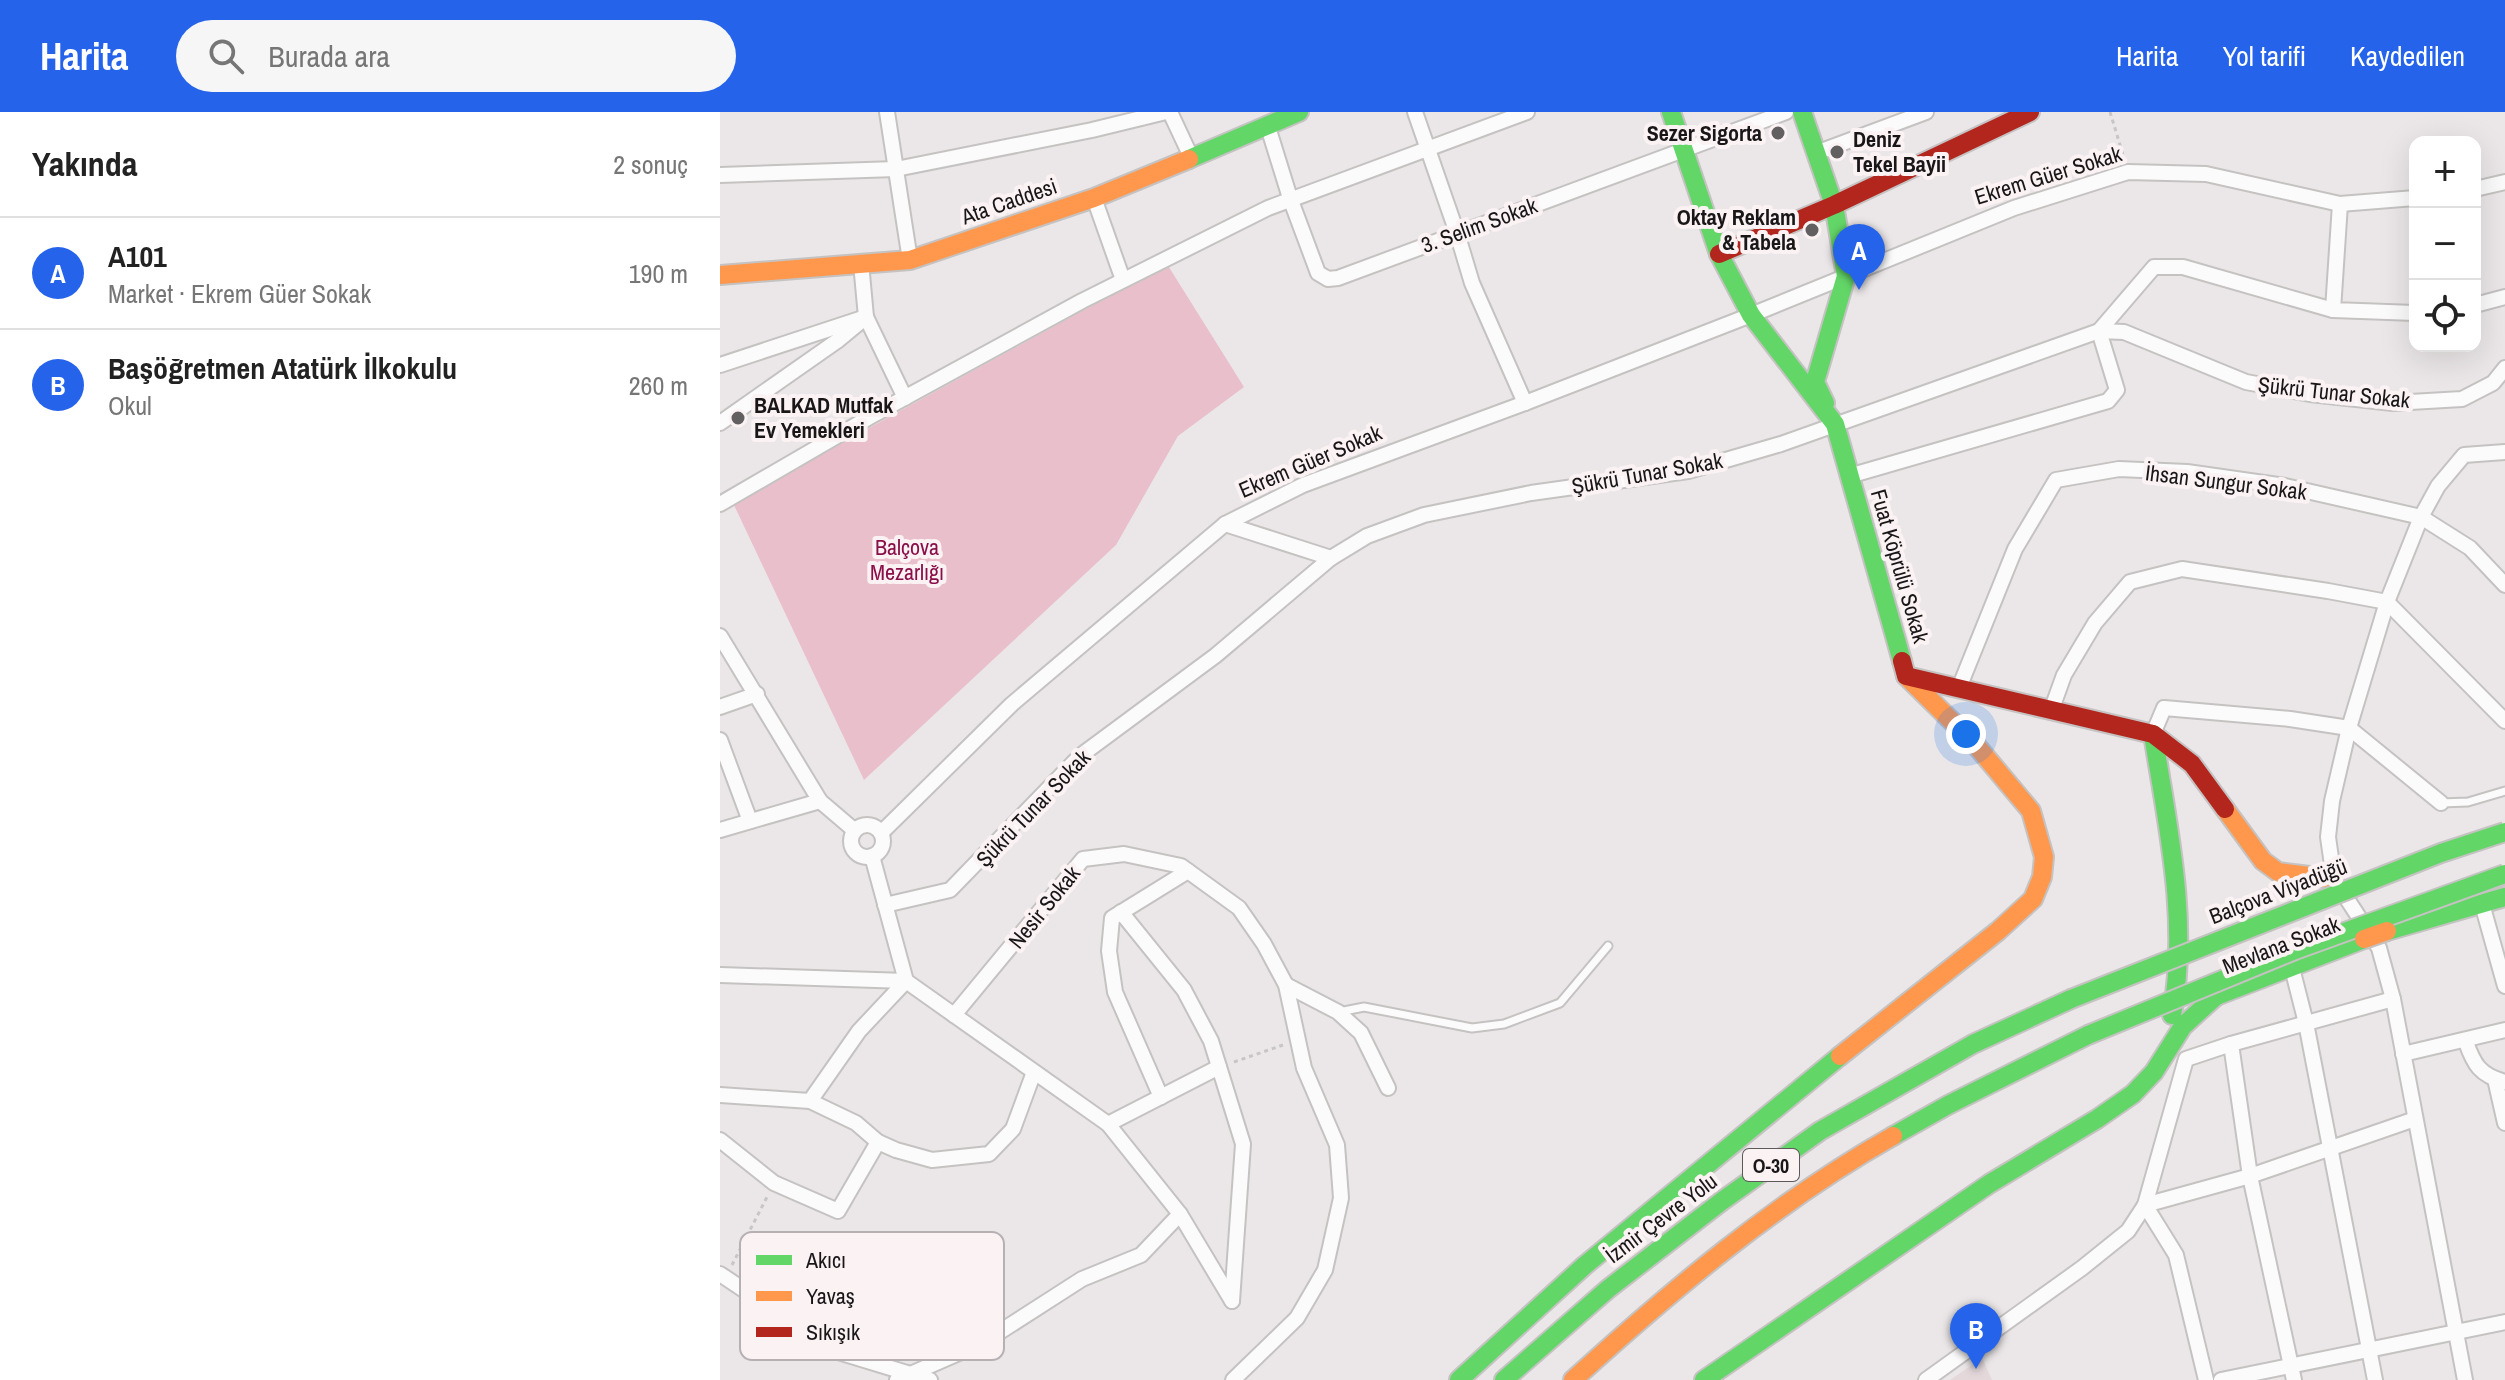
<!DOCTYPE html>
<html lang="tr">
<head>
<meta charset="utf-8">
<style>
	:root { --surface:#fff; --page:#f6f6f6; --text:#222; --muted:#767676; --line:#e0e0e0; --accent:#2563eb }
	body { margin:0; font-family:"Archivo Narrow",sans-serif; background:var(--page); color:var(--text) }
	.controls { position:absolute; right:24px; top:24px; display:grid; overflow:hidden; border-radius:16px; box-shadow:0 8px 32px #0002 }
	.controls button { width:72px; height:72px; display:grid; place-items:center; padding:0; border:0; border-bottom:2px solid var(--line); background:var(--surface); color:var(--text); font:40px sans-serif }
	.you { position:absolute; left:1246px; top:622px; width:28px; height:28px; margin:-20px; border:6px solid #fff; border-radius:50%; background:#1a73e8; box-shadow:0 0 0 12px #1a73e833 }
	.badge { display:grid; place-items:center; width:52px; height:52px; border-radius:50%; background:var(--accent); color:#fff; font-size:26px; font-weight:700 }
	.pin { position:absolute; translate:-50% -66px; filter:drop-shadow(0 2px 4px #0008) }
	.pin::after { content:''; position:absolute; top:42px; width:28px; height:24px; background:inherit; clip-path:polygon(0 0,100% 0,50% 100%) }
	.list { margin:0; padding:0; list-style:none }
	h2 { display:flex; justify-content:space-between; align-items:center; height:104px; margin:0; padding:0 32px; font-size:34px }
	h2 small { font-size:26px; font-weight:400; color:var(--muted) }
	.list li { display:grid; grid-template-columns:52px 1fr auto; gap:24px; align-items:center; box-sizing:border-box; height:112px; padding:0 32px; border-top:2px solid var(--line) }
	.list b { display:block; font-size:30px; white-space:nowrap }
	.list p { margin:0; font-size:26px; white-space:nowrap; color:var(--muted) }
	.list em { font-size:26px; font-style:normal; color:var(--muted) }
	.icon { flex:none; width:44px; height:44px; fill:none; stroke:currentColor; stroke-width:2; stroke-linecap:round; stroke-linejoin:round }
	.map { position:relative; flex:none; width:1785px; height:1268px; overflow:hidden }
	header { display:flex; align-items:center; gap:48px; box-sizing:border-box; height:112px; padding:0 40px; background:var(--accent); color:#fff }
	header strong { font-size:38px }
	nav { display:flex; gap:44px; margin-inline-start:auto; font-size:28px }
	.search { width:560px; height:72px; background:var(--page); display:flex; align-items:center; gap:20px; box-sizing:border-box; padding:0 28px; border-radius:44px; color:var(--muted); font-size:30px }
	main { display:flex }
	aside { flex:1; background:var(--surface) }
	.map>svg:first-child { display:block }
	.built { fill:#e4d8db }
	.green { fill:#eabfcc }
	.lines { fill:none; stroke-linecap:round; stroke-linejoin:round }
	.lane-casing { stroke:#c5c2c2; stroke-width:11 }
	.street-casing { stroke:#c5c2c2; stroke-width:18 }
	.fast-casing { stroke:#c5c2c2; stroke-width:22 }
	.slow-casing { stroke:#c5c2c2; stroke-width:22 }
	.jam-casing { stroke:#c5c2c2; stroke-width:22 }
	.path { stroke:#c7c5c5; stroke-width:3; stroke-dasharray:4 4; stroke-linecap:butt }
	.lane { stroke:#fcfbfc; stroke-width:7 }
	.street { stroke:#fcfbfc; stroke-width:14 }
	.fast { stroke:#63d668; stroke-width:18 }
	.slow { stroke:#ff974d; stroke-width:18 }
	.jam { stroke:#b3261e; stroke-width:18 }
	.fast-bridge-casing { stroke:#c5c2c2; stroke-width:22; stroke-linecap:butt }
	.slow-bridge-casing { stroke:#c5c2c2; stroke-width:22; stroke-linecap:butt }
	.fast-bridge { stroke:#63d668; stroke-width:18 }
	.slow-bridge { stroke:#ff974d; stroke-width:18 }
	.poi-dot { fill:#625f60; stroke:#fbf2f4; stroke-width:3 }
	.labels { text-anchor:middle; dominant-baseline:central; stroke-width:8; stroke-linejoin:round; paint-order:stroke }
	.shield { fill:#fbf2f4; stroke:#5d5859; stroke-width:2 }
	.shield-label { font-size:20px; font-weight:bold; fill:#191617 }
	.poi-label { font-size:22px; font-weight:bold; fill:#191617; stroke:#fbf2f4; text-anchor:end }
	.street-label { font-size:22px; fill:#191617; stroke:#fbf2f4 }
	.park-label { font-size:22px; fill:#8a0f49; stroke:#fbf2f4 }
	.key { fill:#fbf2f4; stroke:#b7b0b2; stroke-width:2 }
	.key-label { font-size:22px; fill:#191617 }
</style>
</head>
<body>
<header>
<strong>Harita</strong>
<div class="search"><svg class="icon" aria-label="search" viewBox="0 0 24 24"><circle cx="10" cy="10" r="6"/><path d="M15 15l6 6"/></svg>Burada ara</div>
<nav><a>Harita</a><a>Yol tarifi</a><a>Kaydedilen</a></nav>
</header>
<main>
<aside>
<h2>Yakında<small>2 sonuç</small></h2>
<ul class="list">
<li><span class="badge">A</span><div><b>A101</b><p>Market · Ekrem Güer Sokak</p></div><em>190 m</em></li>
<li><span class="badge">B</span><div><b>Başöğretmen Atatürk İlkokulu</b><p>Okul</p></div><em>260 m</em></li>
</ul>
</aside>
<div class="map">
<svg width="1785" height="1268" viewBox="0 0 1785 1268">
	<rect width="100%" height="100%" fill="#ebe7e8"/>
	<!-- built -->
	<polygon class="built" points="1262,1246 1272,1268 1230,1268"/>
	<!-- green -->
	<polygon class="green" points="447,152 524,275 458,324 396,433 144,668 13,391"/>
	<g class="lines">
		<defs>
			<g id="lane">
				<polyline points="1721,691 1748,690 1785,679"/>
				<polyline points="619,900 644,895 752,916 784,912 840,891 888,834"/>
			</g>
			<g id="street">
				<polyline points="167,0 190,148"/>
				<polyline points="450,0 472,47"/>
				<polyline points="695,0 737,121 752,171 805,291"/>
				<polyline points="548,15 570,86 598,161 608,167 618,166 1066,0"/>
				<polyline points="1096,41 1206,0"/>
				<polyline points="0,63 176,57 372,18 446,0"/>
				<polyline points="1755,77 1785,70"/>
				<polyline points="374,86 403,168"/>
				<polyline points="1620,92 1613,198 1695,201"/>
				<polyline points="1755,193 1785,185"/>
				<polyline points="0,253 146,205 185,286"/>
				<polyline points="0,311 117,229 146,205 141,151"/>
				<polyline points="1129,364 1388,289 1397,278 1379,219 1434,155 1463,155 1613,198"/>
				<polyline points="0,392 155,302 362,189 548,96 807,0"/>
				<polyline points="505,412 611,446"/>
				<polyline points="0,524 100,689 134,718"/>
				<polyline points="1239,576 1295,437 1336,368 1399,357 1467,360 1565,374 1701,405 1750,436 1785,473"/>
				<polyline points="0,595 37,582"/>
				<polyline points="1331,599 1344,563 1375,511 1410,470 1462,457 1608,479 1667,490 1785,609"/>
				<polyline points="1433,622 1444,596 1570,607 1629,616 1721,691"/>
				<polyline points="0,628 30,709"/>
				<circle cx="147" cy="729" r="16"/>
				<polyline points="0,718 100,689"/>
				<polyline points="161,721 292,592 505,412 583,373 805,291 1031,203 1294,96 1408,60 1486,62 1620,92 1695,86"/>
				<polyline points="152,744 186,869 388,1012 460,1102 512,1189"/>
				<polyline points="1762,792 1785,874"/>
				<polyline points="165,793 230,778 360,644 495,544 611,446 647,424 704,403 811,381 968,359 1061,332 1379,219 1404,220 1526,270 1590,282 1673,291 1742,287 1773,271 1785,256"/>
				<polyline points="401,800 464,878 491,929 523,1032 512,1189"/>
				<polyline points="1572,856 1586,911 1655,1268"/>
				<polyline points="0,863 186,869"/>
				<polyline points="566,873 618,900 641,921 668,976"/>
				<polyline points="234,903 363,747 404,742 461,754 519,796 544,832 566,873 584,956 617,1033 621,1086 605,1158 577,1206 513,1268"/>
				<path d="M1746 930C1754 953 1760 963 1785 970"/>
				<polyline points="1511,932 1530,1064 1574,1268"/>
				<polyline points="1683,942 1785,918"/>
				<polyline points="1775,967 1785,1011"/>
				<polyline points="0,983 90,989 139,919 186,869"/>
				<polyline points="441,985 395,880 389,839 392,806 468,759"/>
				<polyline points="388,1012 499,955"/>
				<polyline points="0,1028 54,1071 118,1099 158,1030 136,1011 90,989"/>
				<polyline points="158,1030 176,1038 212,1048 269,1042 293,1017 314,960"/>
				<polyline points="1425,1093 1530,1064 1695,1007"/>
				<polyline points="1425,1093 1456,1143 1486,1268"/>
				<polyline points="0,1162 48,1194 95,1233 210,1268"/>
				<polyline points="177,1268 264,1230 362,1167 421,1143 460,1102"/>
				<polyline points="1206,1268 1362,1156 1408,1119 1425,1093 1466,947 1511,932 1673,887"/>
				<polyline points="1501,1268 1785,1210"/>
				<polyline points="1745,1268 1673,887 1659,836 1614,767 1608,725 1612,689 1629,616 1667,490 1701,405 1718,374 1744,343 1785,340"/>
			</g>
			<g id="fast">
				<polyline points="951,0 999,142 1031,203 1115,312 1182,549"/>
				<polyline points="1082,0 1114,93 1126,164 1095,270 1105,291"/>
				<polyline points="469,47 579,0"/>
				<path d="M1433 622C1448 716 1469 808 1452 903"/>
				<polyline points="1667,819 1785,785"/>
				<polyline points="1496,884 1644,827"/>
				<polyline points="1173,1024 1228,993 1368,923"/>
				<polyline points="739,1268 864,1154 1120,944"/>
				<polyline points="784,1268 888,1177 1002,1089 1100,1019 1253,932 1351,887"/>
				<polyline points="984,1268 1269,1072 1377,1007 1413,982 1434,960 1463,914 1496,884"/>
			</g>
			<g id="slow">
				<polyline points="0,163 190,148 374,86 469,47"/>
				<polyline points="1505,697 1543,749 1558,760 1614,767"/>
				<polyline points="1120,944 1278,819 1313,787 1322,765 1324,745 1311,699 1255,632 1186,564"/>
				<path d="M853 1268C952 1178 1056 1090 1173 1024"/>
			</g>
			<g id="jam">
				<polyline points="999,142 1114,93 1310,0"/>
				<polyline points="1182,549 1186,564 1433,622 1472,652 1505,697"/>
			</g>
		</defs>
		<!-- lane casing -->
		<use href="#lane" class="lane-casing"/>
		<!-- street casing -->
		<use href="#street" class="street-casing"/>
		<!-- fast casing -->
		<use href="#fast" class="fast-casing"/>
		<!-- slow casing -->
		<use href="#slow" class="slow-casing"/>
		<!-- jam casing -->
		<use href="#jam" class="jam-casing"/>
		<!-- path -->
		<g class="path">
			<polyline points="1390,0 1404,46"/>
			<polyline points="514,950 563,933"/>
			<polyline points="12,1153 47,1085"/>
		</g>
		<!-- lane -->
		<use href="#lane" class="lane"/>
		<!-- street -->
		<use href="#street" class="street"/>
		<!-- fast -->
		<use href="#fast" class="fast"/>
		<!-- slow -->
		<use href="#slow" class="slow"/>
		<!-- jam -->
		<use href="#jam" class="jam"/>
		<defs>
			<g id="fast-bridge">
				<polyline points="1351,887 1721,741 1785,720"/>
				<polyline points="1368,923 1575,838 1785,762"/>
			</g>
			<polyline id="slow-bridge" points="1644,827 1667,819"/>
		</defs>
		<!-- fast-bridge casing -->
		<use href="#fast-bridge" class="fast-bridge-casing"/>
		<!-- slow-bridge casing -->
		<use href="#slow-bridge" class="slow-bridge-casing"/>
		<!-- fast-bridge -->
		<use href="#fast-bridge" class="fast-bridge"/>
		<!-- slow-bridge -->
		<use href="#slow-bridge" class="slow-bridge"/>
	</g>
	<!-- markers -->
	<g class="poi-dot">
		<circle cx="1058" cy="21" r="8"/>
		<circle cx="1117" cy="40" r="8"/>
		<circle cx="1092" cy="118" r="8"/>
		<circle cx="18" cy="306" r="8"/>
	</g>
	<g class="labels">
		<!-- shield labels -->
		<rect class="shield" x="1023" y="1037" width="56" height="32" rx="6"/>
		<g class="shield-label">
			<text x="1051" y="1053">O-30</text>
		</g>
		<!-- poi labels -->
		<g class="poi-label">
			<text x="1042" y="21">Sezer Sigorta</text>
			<text x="1133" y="27" text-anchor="start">Deniz<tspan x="1133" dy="25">Tekel Bayii</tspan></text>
			<text x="1076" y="105">Oktay Reklam<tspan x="1076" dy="25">&amp; Tabela</tspan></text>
			<text x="34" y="293" text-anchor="start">BALKAD Mutfak<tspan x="34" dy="25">Ev Yemekleri</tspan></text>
		</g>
		<!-- street labels -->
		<g class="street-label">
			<text transform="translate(1328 63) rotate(-17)">Ekrem Güer Sokak</text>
			<text transform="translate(289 89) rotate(-19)">Ata Caddesi</text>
			<text transform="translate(759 113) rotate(-20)">3. Selim Sokak</text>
			<text transform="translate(1614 280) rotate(6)">Şükrü Tunar Sokak</text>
			<text transform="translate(590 349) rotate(-23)">Ekrem Güer Sokak</text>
			<text transform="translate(927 361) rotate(-10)">Şükrü Tunar Sokak</text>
			<text transform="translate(1506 370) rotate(7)">İhsan Sungur Sokak</text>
			<text transform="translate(1180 454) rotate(74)">Fuat Köprülü Sokak</text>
			<text transform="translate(313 696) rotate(-46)">Şükrü Tunar Sokak</text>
			<text transform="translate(1558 779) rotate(-21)">Balçova Viyadüğü</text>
			<text transform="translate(324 795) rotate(-51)">Nesir Sokak</text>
			<text transform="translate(1561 833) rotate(-21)">Mevlana Sokak</text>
			<text transform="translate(941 1106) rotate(-37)">İzmir Çevre Yolu</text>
		</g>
		<!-- park labels -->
		<g class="park-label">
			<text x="187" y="435">Balçova<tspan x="187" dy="25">Mezarlığı</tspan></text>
		</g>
	</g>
	<!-- legend -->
	<rect x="20" y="1120" width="264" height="128" rx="12" class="key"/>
	<rect x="36" y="1143" width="36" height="10" fill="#63d668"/>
	<rect x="36" y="1179" width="36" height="10" fill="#ff974d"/>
	<rect x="36" y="1215" width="36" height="10" fill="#b3261e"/>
	<g class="key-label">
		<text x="86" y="1156">Akıcı</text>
		<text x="86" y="1192">Yavaş</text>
		<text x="86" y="1228">Sıkışık</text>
	</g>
</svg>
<div class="controls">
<button>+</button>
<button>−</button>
<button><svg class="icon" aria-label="locate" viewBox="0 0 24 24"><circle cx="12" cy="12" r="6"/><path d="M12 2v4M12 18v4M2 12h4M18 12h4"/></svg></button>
</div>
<div class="you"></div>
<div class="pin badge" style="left:1139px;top:178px">A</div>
<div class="pin badge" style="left:1256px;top:1257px">B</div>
</div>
</main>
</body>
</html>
